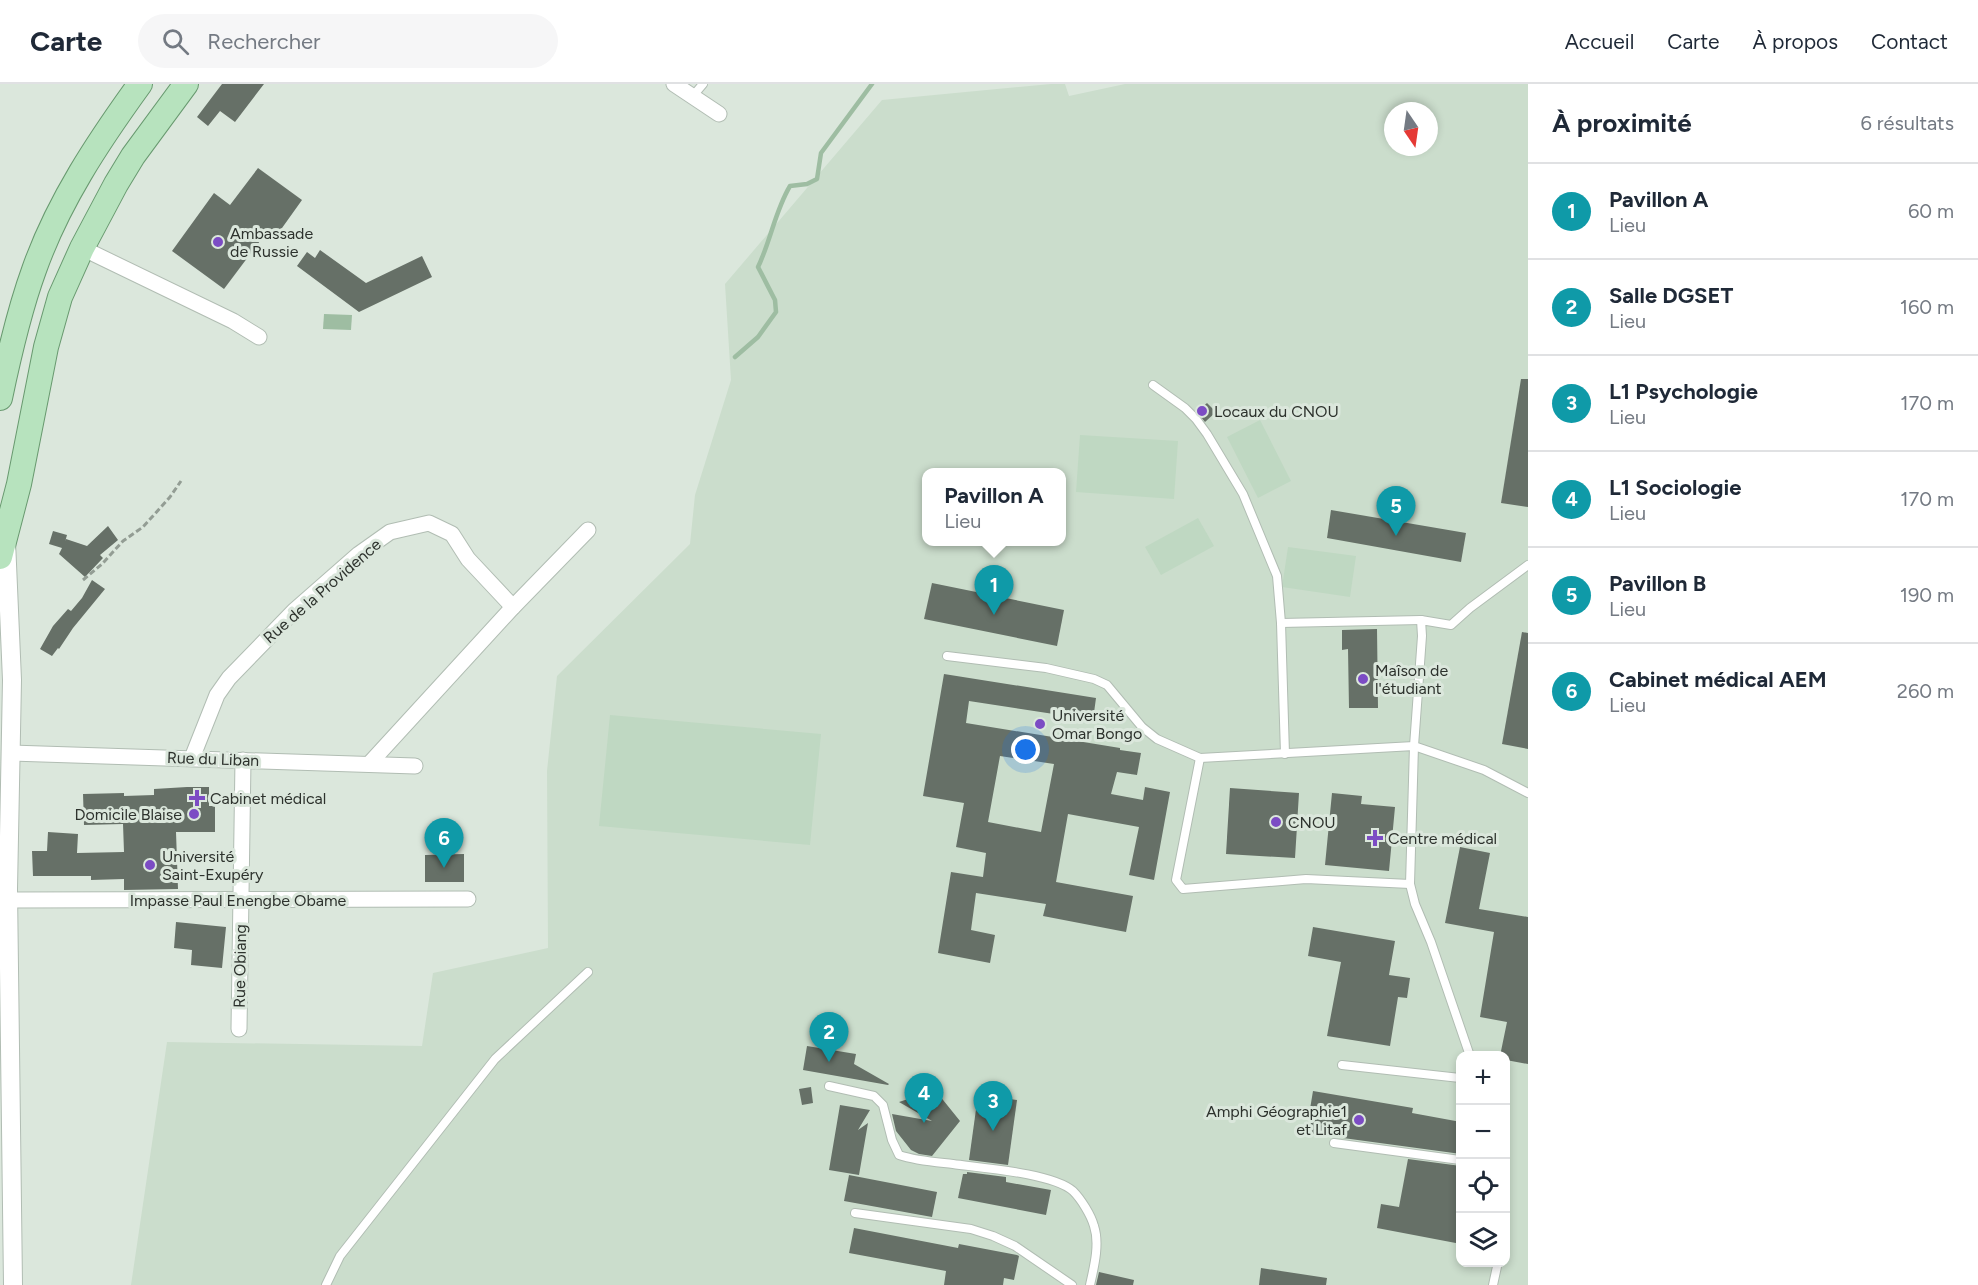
<!DOCTYPE html>
<html lang="fr">
<head>
<meta charset="utf-8">
<style>
	:root { --surface:#fff; --page:#f6f6f7; --text:#1f2937; --muted:#747a83; --line:#e0e1e3; --accent:#0b8043 }
	body { margin:0; font-family:Figtree,sans-serif; background:var(--page); color:var(--text) }
	.controls { position:absolute; right:18px; bottom:18px; display:grid; overflow:hidden; border-radius:12px; box-shadow:0 3px 9px #0003 }
	.controls button { width:54px; height:54px; display:grid; place-items:center; padding:0; border:0; border-bottom:2px solid var(--line); background:var(--surface); color:var(--text); font:30px sans-serif }
	.compass { position:absolute; left:1384px; top:18px; width:54px; height:54px; border-radius:50%; background:var(--surface); box-shadow:0 3px 9px #0003; rotate:167deg }
	.you { position:absolute; left:1026px; top:666px; width:21px; height:21px; margin:-15px; border:4px solid #fff; border-radius:50%; background:#1a73e8; box-shadow:0 0 0 9px #1a73e833 }
	.badge { display:grid; place-items:center; width:39px; height:39px; border-radius:50%; background:var(--accent); color:#fff; font-size:20px; font-weight:700 }
	.pin { position:absolute; translate:-50% -50px; filter:drop-shadow(0 2px 3px #0008) }
	.pin::after { content:''; position:absolute; top:32px; width:21px; height:18px; background:inherit; clip-path:polygon(0 0,100% 0,50% 100%) }
	.popup { position:absolute; left:922px; top:384px; width:144px; height:78px; box-sizing:border-box; display:grid; place-content:center; border-radius:12px; background:var(--surface); filter:drop-shadow(0 2px 4px #0005); font-size:20px; white-space:nowrap; color:var(--muted) }
	.popup b { font-size:22px; color:var(--text) }
	.popup::after { content:''; position:absolute; left:50%; top:100%; margin-left:-12px; border:12px solid transparent; border-top-color:var(--surface) }
	.list { margin:0; padding:0; list-style:none }
	h2 { display:flex; justify-content:space-between; align-items:center; height:78px; margin:0; padding:0 24px; font-size:26px }
	h2 small { font-size:20px; font-weight:400; color:var(--muted) }
	.list li { display:grid; grid-template-columns:39px 1fr auto; gap:18px; align-items:center; box-sizing:border-box; height:96px; padding:0 24px; border-top:2px solid var(--line) }
	.list b { display:block; font-size:22px; white-space:nowrap }
	.list p { margin:0; font-size:20px; white-space:nowrap; color:var(--muted) }
	.list em { font-size:20px; font-style:normal; color:var(--muted) }
	.icon { flex:none; width:33px; height:33px; fill:none; stroke:currentColor; stroke-width:2; stroke-linecap:round; stroke-linejoin:round }
	.map { position:relative; flex:none; width:1528px; height:1201px; overflow:hidden }
	header { display:flex; align-items:center; gap:36px; box-sizing:border-box; height:84px; padding:0 30px; background:var(--surface); border-bottom:2px solid var(--line) }
	header strong { font-size:28px }
	nav { display:flex; gap:33px; margin-inline-start:auto; font-size:21px }
	.search { width:420px; height:54px; background:var(--page); display:flex; align-items:center; gap:15px; box-sizing:border-box; padding:0 21px; border-radius:33px; color:var(--muted); font-size:22px }
	main { display:flex }
	aside { flex:1; background:var(--surface) }
	.map>svg:first-child { display:block }
	.built { fill:#cbddcc; fill-rule:evenodd }
	.green { fill:#bfd8c2 }
	.water { fill:#9ebda2 }
	.lines { fill:none; stroke-linecap:round; stroke-linejoin:round }
	.stream { stroke:#9ebda2; stroke-width:4.5 }
	.building { fill:#667067; fill-rule:evenodd }
	.service-casing { stroke:#b1bdb3; stroke-width:10 }
	.minor-casing { stroke:#b1bdb3; stroke-width:17 }
	.tertiary-casing { stroke:#b1bdb3; stroke-width:20 }
	.primary-casing { stroke:#68996f; stroke-width:26 }
	.path { stroke:#939d94; stroke-width:3; stroke-dasharray:6 3; stroke-linecap:butt }
	.service { stroke:#fff; stroke-width:8 }
	.minor { stroke:#fff; stroke-width:15 }
	.tertiary { stroke:#fff; stroke-width:18 }
	.primary { stroke:#b7e3be; stroke-width:24 }
	.poi-dot { fill:#7c4cc4; stroke:#dbe7dc; stroke-width:2 }
	.labels { text-anchor:middle; dominant-baseline:central; stroke-width:6; stroke-linejoin:round; paint-order:stroke }
	.poi-label { font-size:16px; fill:#2d322d; stroke:#dbe7dc; text-anchor:start }
	.street-label { font-size:16px; fill:#2d322d; stroke:#dbe7dc }
</style>
</head>
<body>
<header>
<strong>Carte</strong>
<div class="search"><svg class="icon" aria-label="search" viewBox="0 0 24 24"><circle cx="10" cy="10" r="6"/><path d="M15 15l6 6"/></svg>Rechercher</div>
<nav><a>Accueil</a><a>Carte</a><a>À propos</a><a>Contact</a></nav>
</header>
<main>
<div class="map">
<svg width="1528" height="1201" viewBox="0 0 1528 1201">
	<rect width="100%" height="100%" fill="#dbe7dc"/>
	<!-- built -->
	<path class="built" d="M1051 0H1065L1069 12 1125 0H1528V1201H131L167 958 422 962 433 889 548 864 547 687 557 592 690 460 695 411 731 296 725 200 882 16ZM1393 27H1429V63H1393ZM926 388H1062V458H926ZM1460 972H1506V1178H1460Z"/>
	<!-- green -->
	<g class="green">
		<polygon points="1260,336 1291,397 1258,414 1227,353"/>
		<polygon points="1080,351 1178,357 1174,415 1076,408"/>
		<polygon points="1198,434 1214,462 1161,491 1145,463"/>
		<polygon points="1288,463 1356,472 1350,513 1282,503"/>
		<polygon points="610,631 821,650 810,761 599,742"/>
	</g>
	<!-- water -->
	<polygon class="water" points="324,230 352,231 351,246 323,245"/>
	<g class="lines">
		<!-- stream -->
		<path class="stream" d="M735 273 758 253 776 228 775 216 758 183C771 156 775 127 790 102L807 100 817 95 821 69 872 0"/>
	</g>
	<!-- building -->
	<g class="building">
		<polygon points="222,0 264,0 235,38 220,27 208,42 197,33"/>
		<polygon points="258,84 302,116 277,151 269,145 224,205 172,167 214,109 230,121"/>
		<polygon points="320,166 366,199 422,172 432,193 359,228 297,182 307,168 315,174"/>
		<polygon points="1521,295 1528,295 1528,423 1501,419"/>
		<polygon points="1207,319 1216,328 1205,338 1197,328"/>
		<polygon points="1331,426 1466,449 1461,478 1327,454"/>
		<polygon points="108,442 118,456 100,471 103,474 85,493 59,470 62,464 49,460 53,447 67,451 65,458 66,455 87,462"/>
		<polygon points="92,496 105,505 73,544 59,565 58,564 52,572 40,565 53,542 68,525 71,527 82,514"/>
		<polygon points="932,499 1064,526 1057,562 924,535"/>
		<polygon points="1377,545 1378,624 1349,624 1348,565 1342,566 1342,546"/>
		<polygon points="1522,548 1528,549 1528,665 1502,660"/>
		<path d="M944 590 1096 614 1093 636 969 617 966 639 1120 664V666L1141 669 1137 691 1117 688 1111 710 1143 716 1145 703 1170 708 1154 796 1129 791 1139 743 1068 730 1056 798 1133 812 1126 848 1043 832 1046 820 976 809 971 846 995 851 990 879 938 869 951 788 983 793 986 769 956 763 964 719 923 712ZM1000 672 1054 680 1041 748 988 738Z"/>
		<polygon points="187,703 209,703 209,722 215,722 215,748 176,748 178,805 124,806 124,795 91,796 91,792 33,792 32,767 47,767 48,748 78,750 77,769 124,768 123,740 84,741 83,710 124,709 124,712 154,711 154,705"/>
		<polygon points="1230,704 1299,709 1295,774 1226,770"/>
		<polygon points="1332,709 1362,712 1361,720 1395,723 1389,787 1325,781"/>
		<polygon points="1460,763 1490,769 1479,825 1528,833 1528,980 1506,976 1506,972 1500,972 1507,938 1480,933 1494,848 1445,839"/>
		<polygon points="464,770 464,798 425,798 425,771"/>
		<polygon points="176,838 226,843 222,884 191,881 192,866 174,864"/>
		<polygon points="1313,843 1395,857 1389,891 1410,894 1407,914 1398,913 1390,962 1327,952 1341,878 1308,872"/>
		<polygon points="807,962 856,970 854,980 889,1000 888,1001 803,986"/>
		<polygon points="811,1003 813,1019 802,1021 799,1005"/>
		<polygon points="935,1006 960,1037 932,1072 919,1070 911,1066 896,1047 892,1030 932,1037 899,1018"/>
		<polygon points="1313,1007 1413,1024 1412,1029 1461,1038 1461,1070 1306,1049"/>
		<polygon points="978,1011 1017,1016 1008,1081 969,1076"/>
		<polygon points="840,1021 870,1026 858,1046 868,1039 859,1091 829,1086"/>
		<polygon points="1408,1075 1461,1082 1461,1160 1377,1144 1381,1120 1399,1123"/>
		<polygon points="967,1088 1006,1093 1006,1098 1051,1106 1046,1131 958,1114 963,1090 967,1090"/>
		<polygon points="849,1091 937,1108 932,1133 844,1117"/>
		<polygon points="854,1144 958,1164 959,1160 1017,1171 1019,1172 1014,1196 1004,1194 1003,1201 944,1201 946,1187 849,1169"/>
		<polygon points="1261,1184 1327,1194 1326,1201 1259,1201"/>
		<polygon points="1099,1188 1134,1196 1133,1201 1096,1201"/>
	</g>
	<g class="lines">
		<defs>
			<g id="service">
				<polyline points="692,13 703,0"/>
				<polyline points="1153,301 1185,324 1196,335 1207,350 1243,410 1277,492 1281,539 1285,670"/>
				<polyline points="1528,481 1470,524 1451,541 1421,536 1422,552 1414,662 1484,686 1528,709"/>
				<polyline points="1281,539 1421,536"/>
				<polyline points="947,572 1046,584 1094,595 1107,601 1142,643 1157,655 1200,674 1414,662 1410,800 1415,820 1431,858 1470,972"/>
				<polyline points="1200,674 1176,796 1183,805 1306,795 1410,800"/>
				<polyline points="1342,981 1460,994"/>
				<path d="M829 1002 874 1012 883 1021 892 1056 899 1071C917 1077 935 1078 953 1080 982 1084 1052 1089 1073 1107 1081 1115 1091 1131 1094 1142 1100 1160 1094 1183 1090 1201"/>
				<polyline points="1334,1059 1460,1076"/>
				<polyline points="855,1129 971,1145 993,1152 1015,1162 1072,1201"/>
				<polyline points="326,1201 340,1172 495,975 588,888"/>
				<polyline points="1493,1201 1498,1178"/>
			</g>
			<g id="minor">
				<polyline points="674,0 719,30"/>
				<polyline points="82,164 233,237 259,253"/>
				<polyline points="11,669 415,682"/>
				<polyline points="192,674 217,611 229,594 294,527 359,470 390,448 429,439 452,450 468,475 513,523"/>
				<polyline points="370,679 513,523 588,446"/>
				<polyline points="8,816 468,815"/>
				<polyline points="239,945 243,676"/>
			</g>
			<polyline id="tertiary" points="6,457 12,596 8,805 13,1201"/>
			<g id="primary">
				<path d="M0 314C9 271 19 227 34 186 58 118 98 58 140 0"/>
				<polyline points="0,473 19,400 46,263 60,213 82,164 116,100 133,72 186,0"/>
			</g>
		</defs>
		<!-- service casing -->
		<use href="#service" class="service-casing"/>
		<!-- minor casing -->
		<use href="#minor" class="minor-casing"/>
		<!-- tertiary casing -->
		<use href="#tertiary" class="tertiary-casing"/>
		<!-- primary casing -->
		<use href="#primary" class="primary-casing"/>
		<!-- path -->
		<polyline class="path" points="83,496 102,480 123,457 143,443 170,413 181,397"/>
		<!-- service -->
		<use href="#service" class="service"/>
		<!-- minor -->
		<use href="#minor" class="minor"/>
		<!-- tertiary -->
		<use href="#tertiary" class="tertiary"/>
		<!-- primary -->
		<use href="#primary" class="primary"/>
	</g>
	<!-- markers -->
	<g class="poi-dot">
		<circle cx="218" cy="158" r="6"/>
		<circle cx="1202" cy="327" r="6"/>
		<circle cx="1363" cy="595" r="6"/>
		<circle cx="1040" cy="640" r="6"/>
		<path d="M194 705h6v6h6v6h-6v6h-6v-6h-6v-6h6z"/>
		<circle cx="194" cy="730" r="6"/>
		<circle cx="1276" cy="738" r="6"/>
		<path d="M1372 745h6v6h6v6h-6v6h-6v-6h-6v-6h6z"/>
		<circle cx="150" cy="781" r="6"/>
		<circle cx="1359" cy="1036" r="6"/>
	</g>
	<g class="labels">
		<!-- poi labels -->
		<g class="poi-label">
			<text x="230" y="149">Ambassade<tspan x="230" dy="18">de Russie</tspan></text>
			<text x="1214" y="327">Locaux du CNOU</text>
			<text x="1375" y="586">Maîson de<tspan x="1375" dy="18">l'étudiant</tspan></text>
			<text x="1052" y="631">Université<tspan x="1052" dy="18">Omar Bongo</tspan></text>
			<text x="210" y="714">Cabinet médical</text>
			<text x="182" y="730" text-anchor="end">Domicile Blaise</text>
			<text x="1288" y="738">CNOU</text>
			<text x="1388" y="754">Centre médical</text>
			<text x="162" y="772">Université<tspan x="162" dy="18">Saint-Exupéry</tspan></text>
			<text x="1347" y="1027" text-anchor="end">Amphi Géographie1<tspan x="1347" dy="18">et Litaf</tspan></text>
		</g>
		<!-- street labels -->
		<g class="street-label">
			<text transform="translate(322 507) rotate(-41)">Rue de la Providence</text>
			<text transform="translate(213 675) rotate(2)">Rue du Liban</text>
			<text x="238" y="816">Impasse Paul Enengbe Obame</text>
			<text transform="translate(240 882) rotate(-89)">Rue Obiang</text>
		</g>
	</g>
</svg>
<div class="controls">
<button>+</button>
<button>−</button>
<button><svg class="icon" aria-label="locate" viewBox="0 0 24 24"><circle cx="12" cy="12" r="6"/><path d="M12 2v4M12 18v4M2 12h4M18 12h4"/></svg></button>
<button><svg class="icon" aria-label="layers" viewBox="0 0 24 24"><path d="M12 4l9 5-9 5-9-5zM3 14l9 5 9-5"/></svg></button>
</div>
<svg class="compass" viewBox="-18 -18 36 36"><path d="M0-13l5 13h-10z" fill="#e53935"/><path d="M0 13l5-13h-10z" fill="#747a83"/></svg>
<div class="you"></div>
<div class="pin badge" style="left:994px;top:531px;background:#0f9aa8">1</div>
<div class="popup"><b>Pavillon A</b>Lieu</div>
<div class="pin badge" style="left:829px;top:978px;background:#0f9aa8">2</div>
<div class="pin badge" style="left:993px;top:1047px;background:#0f9aa8">3</div>
<div class="pin badge" style="left:924px;top:1039px;background:#0f9aa8">4</div>
<div class="pin badge" style="left:1396px;top:452px;background:#0f9aa8">5</div>
<div class="pin badge" style="left:444px;top:784px;background:#0f9aa8">6</div>
</div>
<aside>
<h2>À proximité<small>6 résultats</small></h2>
<ul class="list">
<li><span class="badge" style="background:#0f9aa8">1</span><div><b>Pavillon A</b><p>Lieu</p></div><em>60 m</em></li>
<li><span class="badge" style="background:#0f9aa8">2</span><div><b>Salle DGSET</b><p>Lieu</p></div><em>160 m</em></li>
<li><span class="badge" style="background:#0f9aa8">3</span><div><b>L1 Psychologie</b><p>Lieu</p></div><em>170 m</em></li>
<li><span class="badge" style="background:#0f9aa8">4</span><div><b>L1 Sociologie</b><p>Lieu</p></div><em>170 m</em></li>
<li><span class="badge" style="background:#0f9aa8">5</span><div><b>Pavillon B</b><p>Lieu</p></div><em>190 m</em></li>
<li><span class="badge" style="background:#0f9aa8">6</span><div><b>Cabinet médical AEM</b><p>Lieu</p></div><em>260 m</em></li>
</ul>
</aside>
</main>
</body>
</html>
